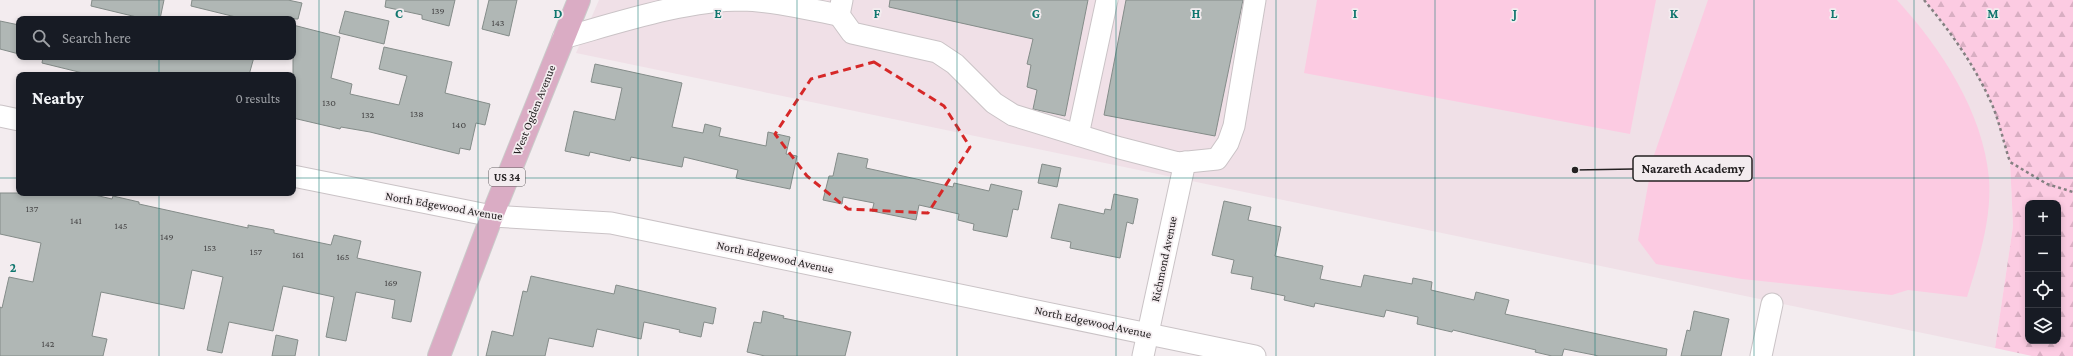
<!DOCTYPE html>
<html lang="en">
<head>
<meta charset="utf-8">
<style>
	:root { --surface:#171b24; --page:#20242c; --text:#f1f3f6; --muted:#9ea1a6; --line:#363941 }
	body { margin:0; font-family:"Crimson Pro",serif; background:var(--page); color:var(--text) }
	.controls { position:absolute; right:12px; bottom:12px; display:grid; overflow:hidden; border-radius:8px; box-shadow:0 2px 6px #0003 }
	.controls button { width:36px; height:36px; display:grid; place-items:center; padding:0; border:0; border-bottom:1px solid var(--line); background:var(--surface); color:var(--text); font:20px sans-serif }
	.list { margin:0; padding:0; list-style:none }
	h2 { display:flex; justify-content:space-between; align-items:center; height:52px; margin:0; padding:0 16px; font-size:17px }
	h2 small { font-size:13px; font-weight:400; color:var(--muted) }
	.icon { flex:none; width:22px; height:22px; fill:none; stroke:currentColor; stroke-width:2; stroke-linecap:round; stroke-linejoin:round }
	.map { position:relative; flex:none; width:2073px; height:356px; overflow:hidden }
	.search { position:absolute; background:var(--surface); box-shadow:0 2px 6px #0003; left:16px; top:16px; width:280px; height:44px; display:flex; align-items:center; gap:10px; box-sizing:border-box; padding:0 14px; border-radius:8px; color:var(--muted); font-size:15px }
	.panel { position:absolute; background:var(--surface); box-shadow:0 2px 6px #0003; left:16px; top:72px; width:280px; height:124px; border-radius:8px }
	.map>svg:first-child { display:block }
	.built { fill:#f0e0e7 }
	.forest { fill:url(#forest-firs); fill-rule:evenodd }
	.green { fill:#fccbe2 }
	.building { fill:#b0b7b5; stroke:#848c89 }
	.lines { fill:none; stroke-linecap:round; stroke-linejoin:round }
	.minor-casing { stroke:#cac3c6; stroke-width:23 }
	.major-casing { stroke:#cacaca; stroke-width:24 }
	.path { stroke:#858082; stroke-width:2.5; stroke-dasharray:3 3; stroke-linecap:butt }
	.minor { stroke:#fff; stroke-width:21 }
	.major { stroke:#daacc4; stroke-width:22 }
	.marked { fill:none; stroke:#d62828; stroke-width:3; stroke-dasharray:8 5; stroke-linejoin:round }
	.grid { fill:none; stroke:#0f766e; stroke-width:1; stroke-opacity:0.55 }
	.labels { text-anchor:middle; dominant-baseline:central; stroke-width:3.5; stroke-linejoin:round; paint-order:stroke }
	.number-label { font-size:10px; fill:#474647 }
	.shield { fill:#f3ecef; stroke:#625e60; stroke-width:1 }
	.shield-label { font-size:11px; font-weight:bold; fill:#242122 }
	.street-label { font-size:12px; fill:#242122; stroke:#f3ecef }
	.grid-label { font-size:13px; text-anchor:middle; font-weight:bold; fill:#0f766e; stroke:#f3ecef; stroke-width:3.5; stroke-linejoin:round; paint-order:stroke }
	.leader { fill:none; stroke:#242122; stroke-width:1.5 }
	.callout-dot { fill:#242122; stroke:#f3ecef; stroke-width:1.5 }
	.callout { fill:#f3ecef; stroke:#242122; stroke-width:1.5 }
	.callout-label { font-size:13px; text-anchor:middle; font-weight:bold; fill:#242122 }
</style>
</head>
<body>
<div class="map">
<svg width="2073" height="356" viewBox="0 0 2073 356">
	<defs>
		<pattern id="forest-firs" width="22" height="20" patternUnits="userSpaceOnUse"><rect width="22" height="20" fill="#fccbe2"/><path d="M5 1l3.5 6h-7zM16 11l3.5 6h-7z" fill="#d8aec2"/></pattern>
	</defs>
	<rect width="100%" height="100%" fill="#f3ecef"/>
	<!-- built -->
	<polygon class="built" points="599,0 1924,0 1946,26 1969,60 1991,101 2010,162 2013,226 1995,348 576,53"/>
	<!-- forest -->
	<path class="forest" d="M1924 0H2073V356H2032L1995 348 2013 226 2010 162 1991 101 1969 60 1946 26ZM2028 203H2058V341H2028Z"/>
	<!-- green -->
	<g class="green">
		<polygon points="1317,0 1656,0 1630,134 1304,73"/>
		<path d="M1708 0H1897C1941 48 1983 112 1989 178 1992 218 1979 259 1967 297L1908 290 1892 295 1742 279 1656 264 1638 240 1653 158Z"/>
	</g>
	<!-- building -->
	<g class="building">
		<polygon points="92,0 164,0 160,19 145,19 91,6"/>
		<polygon points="192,0 288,0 302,3 298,19 244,19 191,6"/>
		<polygon points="386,0 455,0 449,26 422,19 422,15 385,7"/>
		<polygon points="489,0 517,0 509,36 482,29"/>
		<polygon points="890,0 1088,0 1065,116 1033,109 1037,90 1027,87 1031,65 1027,64 1033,39 889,7"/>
		<polygon points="1126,0 1243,0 1215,136 1104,115"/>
		<polygon points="345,11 389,21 384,44 339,33"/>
		<polygon points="0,21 19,25 19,54 0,49"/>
		<polygon points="293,25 340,37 331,78 352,84 350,94 399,105 407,76 379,69 384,47 452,62 445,93 490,104 485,125 476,123 470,150 460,148 459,154 370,132 341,127 340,129 293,118"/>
		<polygon points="43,57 254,57 249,75 91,75 42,63"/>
		<polygon points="595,64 682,83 672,127 703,133 705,124 721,128 719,136 766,146 768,132 790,137 786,154 797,156 790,189 736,178 738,170 684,157 682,167 631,157 630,161 590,152 589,156 565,151 574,111 615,120 622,88 591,82"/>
		<polygon points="838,153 868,159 866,168 953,187 954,183 989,191 991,184 1022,191 1018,210 1013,209 1007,237 973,230 974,224 958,220 959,214 919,205 916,220 872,211 874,203 843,197 842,204 823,200 829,176 833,176"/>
		<polygon points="1042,164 1061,168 1057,187 1038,183"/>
		<polygon points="0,193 86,193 112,199 113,196 139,202 139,204 248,228 248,225 274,230 274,233 331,245 334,235 361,241 357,258 421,272 411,322 392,318 395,300 356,292 346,341 326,337 334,297 283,286 273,331 229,322 222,353 207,350 223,277 192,270 184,309 101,292 92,336 107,339 103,356 0,356 0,307 2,308 9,277 33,282 41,243 0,234"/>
		<polygon points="1114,194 1138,199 1133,224 1127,222 1120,258 1070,248 1071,242 1051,238 1059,204 1104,214 1105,209 1111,210"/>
		<polygon points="1224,201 1251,207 1248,220 1281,227 1275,256 1323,266 1320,279 1361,287 1364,275 1412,284 1413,278 1432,282 1431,290 1474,300 1476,292 1509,300 1505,314 1667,349 1666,356 1599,356 1564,349 1562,356 1552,356 1535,352 1536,350 1453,330 1452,332 1417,324 1418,317 1386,310 1384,317 1315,303 1314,307 1284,300 1285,296 1251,289 1253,277 1231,273 1234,260 1212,255"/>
		<polygon points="531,276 614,294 616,285 716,308 713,324 704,322 701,337 679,332 680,330 644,322 641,339 597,329 593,347 549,338 545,356 486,356 492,331 513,336 523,291 527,292"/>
		<polygon points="763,311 784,316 783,318 851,332 845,356 765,356 747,352 754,322 761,323"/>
		<polygon points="1694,311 1729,319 1721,356 1681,356 1687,330 1690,331"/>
		<polygon points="276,335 298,340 295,356 272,356"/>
	</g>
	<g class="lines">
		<defs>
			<g id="minor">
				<polyline points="839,15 852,33 937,52 955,64 994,103 1013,115 1120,148 1178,163 1217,159 1228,143 1234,126 1255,0"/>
				<path d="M563 38C617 23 686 0 742 0 775 1 807 9 839 15L842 0"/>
				<polyline points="0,116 19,120"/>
				<polyline points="1078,135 1107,0"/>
				<polyline points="293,176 492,216 611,223 1255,356"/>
				<polyline points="1143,356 1185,162"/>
				<polyline points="1761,356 1772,304"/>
			</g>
			<polyline id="major" points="439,356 492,216 579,0"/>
		</defs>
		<!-- minor casing -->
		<use href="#minor" class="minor-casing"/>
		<!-- major casing -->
		<use href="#major" class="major-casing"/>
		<!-- path -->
		<path class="path" d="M1924 0C1950 31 1973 63 1990 100 1999 119 2003 141 2010 162L2047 184 2073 192"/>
		<!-- minor -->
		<use href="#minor" class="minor"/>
		<!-- major -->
		<use href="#major" class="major"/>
	</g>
	<!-- marked area -->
	<path class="marked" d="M874 62 944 106 970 147 928 213 848 209 807 176 775 134 811 79Z"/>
	<!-- grid -->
	<path class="grid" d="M159 0V19M319 0V356M478 0V356M638 0V356M797 0V356M957 0V356M1116 0V356M1276 0V356M1435 0V356M1595 0V356M1754 0V356M1914 0V356M159 57V75M0 178H19M293 178H2073M159 193V356"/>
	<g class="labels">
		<!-- number labels -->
		<g class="number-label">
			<text x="438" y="10">139</text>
			<text x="498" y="22">143</text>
			<text x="329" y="102">130</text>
			<text x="417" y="113">138</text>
			<text x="368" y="114">132</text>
			<text x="459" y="124">140</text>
			<text x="32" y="208">137</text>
			<text x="76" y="220">141</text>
			<text x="121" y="225">145</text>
			<text x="167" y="236">149</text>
			<text x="210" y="247">153</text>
			<text x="256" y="251">157</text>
			<text x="298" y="254">161</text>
			<text x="343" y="256">165</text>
			<text x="391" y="282">169</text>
			<text x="48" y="343">142</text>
		</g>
		<!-- shield labels -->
		<rect class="shield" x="489" y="168" width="36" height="18" rx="3"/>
		<g class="shield-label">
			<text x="507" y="177">US 34</text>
		</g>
		<!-- street labels -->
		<g class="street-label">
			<text transform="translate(534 110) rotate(-68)">West Ogden Avenue</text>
			<text transform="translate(444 206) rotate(10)">North Edgewood Avenue</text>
			<text transform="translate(775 257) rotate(12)">North Edgewood Avenue</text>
			<text transform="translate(1164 259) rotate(-78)">Richmond Avenue</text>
			<text transform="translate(1093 322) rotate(12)">North Edgewood Avenue</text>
		</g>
	</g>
	<g class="grid-label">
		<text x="399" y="18">C</text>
		<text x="558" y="18">D</text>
		<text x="718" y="18">E</text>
		<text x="877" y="18">F</text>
		<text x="1036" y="18">G</text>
		<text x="1196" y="18">H</text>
		<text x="1355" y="18">I</text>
		<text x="1515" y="18">J</text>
		<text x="1674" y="18">K</text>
		<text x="1834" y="18">L</text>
		<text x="1993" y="18">M</text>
		<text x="13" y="272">2</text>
	</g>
	<!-- callouts -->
	<path class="leader" d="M1575 170L1633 169"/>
	<circle class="callout-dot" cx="1575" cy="170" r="4"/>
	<rect class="callout" x="1633" y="156" width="119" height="25" rx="4"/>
	<g class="callout-label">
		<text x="1693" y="173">Nazareth Academy</text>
	</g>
</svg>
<div class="controls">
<button>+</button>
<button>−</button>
<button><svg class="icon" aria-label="locate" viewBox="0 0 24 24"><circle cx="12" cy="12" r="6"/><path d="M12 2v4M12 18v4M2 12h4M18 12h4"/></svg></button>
<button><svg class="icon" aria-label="layers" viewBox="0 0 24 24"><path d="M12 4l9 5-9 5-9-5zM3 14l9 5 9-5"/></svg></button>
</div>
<div class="search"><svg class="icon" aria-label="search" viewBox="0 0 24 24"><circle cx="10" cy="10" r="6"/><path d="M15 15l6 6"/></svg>Search here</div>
<section class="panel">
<h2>Nearby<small>0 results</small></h2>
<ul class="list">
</ul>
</section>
</div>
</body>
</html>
